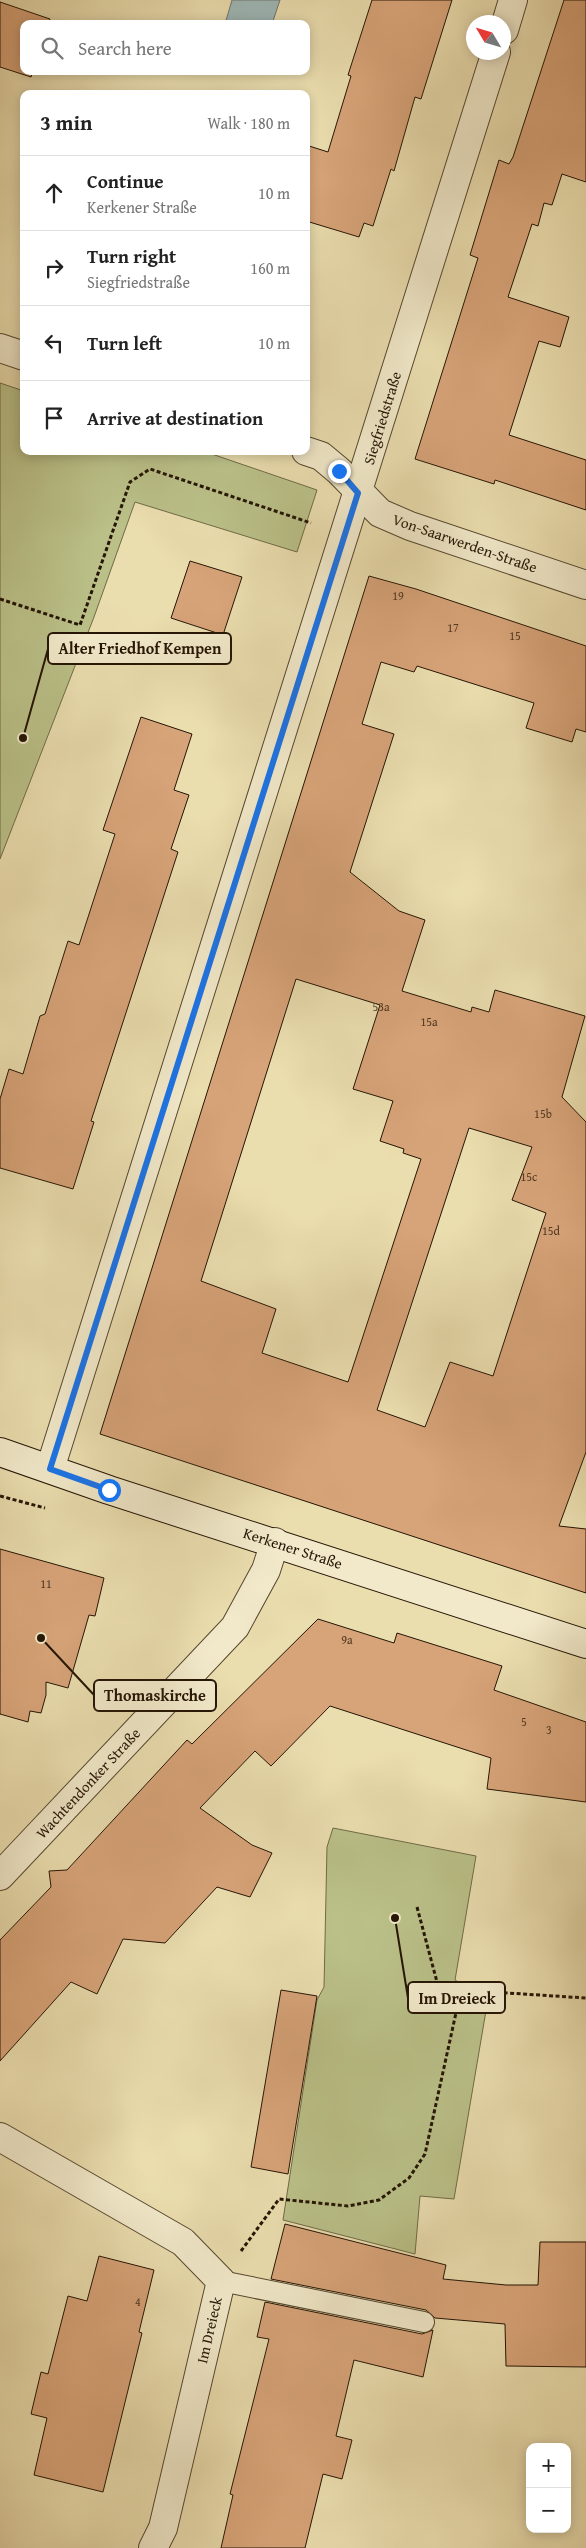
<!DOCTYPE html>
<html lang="en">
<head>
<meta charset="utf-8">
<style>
	:root { --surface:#fff; --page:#f2f2f2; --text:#222; --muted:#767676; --line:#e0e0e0 }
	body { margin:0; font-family:"Gentium Book Plus",serif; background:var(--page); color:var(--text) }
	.controls { position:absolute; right:15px; bottom:15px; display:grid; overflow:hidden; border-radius:10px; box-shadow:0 2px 12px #0003 }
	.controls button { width:45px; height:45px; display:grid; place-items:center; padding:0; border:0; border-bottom:1px solid var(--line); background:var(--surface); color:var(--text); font:25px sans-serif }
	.compass { position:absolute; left:466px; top:15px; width:45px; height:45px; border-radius:50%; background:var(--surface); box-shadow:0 2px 12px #0003; rotate:308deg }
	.stop { position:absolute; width:15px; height:15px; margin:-11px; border:4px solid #1a73e8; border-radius:50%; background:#fff }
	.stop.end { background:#1a73e8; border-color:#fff; box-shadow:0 1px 5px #0008 }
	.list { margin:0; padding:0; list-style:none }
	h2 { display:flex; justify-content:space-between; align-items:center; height:65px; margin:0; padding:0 20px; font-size:21px }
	h2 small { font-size:16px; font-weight:400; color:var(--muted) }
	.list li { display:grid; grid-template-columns:32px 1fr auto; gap:15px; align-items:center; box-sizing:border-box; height:75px; padding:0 20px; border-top:1px solid var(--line) }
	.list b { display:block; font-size:19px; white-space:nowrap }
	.list p { margin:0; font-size:16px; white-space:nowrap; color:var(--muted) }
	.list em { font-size:16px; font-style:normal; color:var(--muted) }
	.icon { flex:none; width:28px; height:28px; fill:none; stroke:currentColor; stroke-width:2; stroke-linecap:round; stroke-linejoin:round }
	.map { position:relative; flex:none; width:586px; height:2548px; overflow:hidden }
	.search { position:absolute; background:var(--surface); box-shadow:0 2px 12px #0003; left:20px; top:20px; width:290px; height:55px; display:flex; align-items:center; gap:12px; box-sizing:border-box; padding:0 18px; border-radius:10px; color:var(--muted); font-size:19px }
	.panel { position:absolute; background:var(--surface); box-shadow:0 2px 12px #0003; left:20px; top:90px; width:290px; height:365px; border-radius:10px }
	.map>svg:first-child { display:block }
	.green { fill:#bac088; stroke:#706a46 }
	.water { fill:#9eb8b7; stroke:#6e7770 }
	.building { fill:#d7a378; stroke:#251505; fill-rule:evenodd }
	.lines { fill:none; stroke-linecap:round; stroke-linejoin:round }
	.service-casing { stroke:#56472f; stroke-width:22 }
	.minor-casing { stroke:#56472f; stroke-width:30 }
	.secondary-casing { stroke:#251505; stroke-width:30 }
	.path { stroke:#251505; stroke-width:3; stroke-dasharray:4 2.5; stroke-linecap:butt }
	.service { stroke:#f1e9ca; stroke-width:20 }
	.minor { stroke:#f1e9ca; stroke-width:28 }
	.secondary { stroke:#f1e9ca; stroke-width:28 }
	.route { stroke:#1a73e8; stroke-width:6 }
	.labels { text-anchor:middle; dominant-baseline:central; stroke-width:4; stroke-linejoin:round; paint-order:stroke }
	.number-label { font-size:12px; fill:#523822 }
	.street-label { font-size:15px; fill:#251505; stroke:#f1e9ca }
	.leader { fill:none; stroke:#251505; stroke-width:2 }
	.callout-dot { fill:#251505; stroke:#f1e9ca; stroke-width:2 }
	.callout { fill:#f1e9ca; stroke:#251505; stroke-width:2 }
	.callout-label { font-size:16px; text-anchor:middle; font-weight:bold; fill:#251505 }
</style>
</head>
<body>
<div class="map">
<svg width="586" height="2548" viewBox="0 0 586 2548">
	<rect width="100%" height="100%" fill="#eaddae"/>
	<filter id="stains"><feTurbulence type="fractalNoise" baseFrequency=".004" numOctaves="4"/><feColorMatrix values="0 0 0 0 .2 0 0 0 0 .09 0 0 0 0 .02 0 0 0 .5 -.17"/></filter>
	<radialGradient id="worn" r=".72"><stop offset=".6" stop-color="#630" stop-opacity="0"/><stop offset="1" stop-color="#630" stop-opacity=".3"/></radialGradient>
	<!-- green -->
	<g class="green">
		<polygon points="0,383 24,391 24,451 203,451 317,490 297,552 135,502 94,617 0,859"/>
		<polygon points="333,1828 476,1856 455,1980 488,1999 454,2199 420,2196 415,2254 283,2220 317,2000 324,1987 327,1847"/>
	</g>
	<!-- water -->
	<polygon class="water" points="232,0 280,0 272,24 225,24"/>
	<!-- building -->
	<g class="building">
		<polygon points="372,0 452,0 421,99 415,97 394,171 391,169 373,226 364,223 359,237 306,221 306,145 328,152 351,76 348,75"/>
		<polygon points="564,0 586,0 586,182 562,174 552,205 544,203 538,226 532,224 508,297 569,317 560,347 539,341 509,435 586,460 586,510 495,480 494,484 415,459 478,258 470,255 499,160 509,164 513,157"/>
		<polygon points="0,2 50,19 48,24 24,24 24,71 33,71 31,77 0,67"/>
		<polygon points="190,561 242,577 223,635 171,618"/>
		<path d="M369 576 416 589 586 646V732L576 729 572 742 526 728 534 703 417 666 414 672 381 662 362 724 394 734 350 872 399 911 425 920 402 991 471 1012 472 1007 489 1012 495 990 585 1016 562 1097 586 1122V1452L559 1526 586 1529V1593L100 1434ZM296 979 380 1005 353 1089 393 1101 380 1141 404 1149 403 1153 421 1159 348 1382 262 1353 276 1309 201 1281ZM469 1128 532 1147 512 1200 546 1213 493 1376 450 1362 425 1427 377 1410Z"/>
		<polygon points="141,717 192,734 174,790 189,795 171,849 178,852 91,1121 94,1122 73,1189 0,1168 0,1099 9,1069 23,1074 40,1016 45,1014 68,941 79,945 115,834 103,830"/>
		<polygon points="0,1549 104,1578 95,1616 89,1615 68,1688 46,1682 46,1695 41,1713 30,1711 28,1722 0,1714"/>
		<polygon points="318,1619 394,1643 397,1633 502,1666 494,1690 586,1722 586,1802 487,1789 491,1758 330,1706 271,1766 255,1751 200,1808 252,1845 272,1853 250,1897 217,1887 165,1943 123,1939 97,1994 71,1982 0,2061 0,1940 51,1887 49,1871 67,1870 187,1740 192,1744"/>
		<polygon points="281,1990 317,1996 288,2174 251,2167"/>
		<polygon points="285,2224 446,2265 443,2279 506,2285 538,2285 540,2242 586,2242 586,2367 506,2366 505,2324 435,2318 426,2310 271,2279"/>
		<polygon points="99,2256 154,2270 139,2332 142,2333 103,2492 34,2475 47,2418 31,2414 41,2372 48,2374 68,2296 87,2301"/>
		<polygon points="265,2302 422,2334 433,2330 423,2377 354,2360 336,2436 352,2440 342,2479 323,2474 305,2548 221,2548 233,2495 230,2494 269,2339 257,2337"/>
	</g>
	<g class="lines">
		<defs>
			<polyline id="service" points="221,2281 424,2322"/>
			<g id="minor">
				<polyline points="504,30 513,0"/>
				<polyline points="0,348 24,356"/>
				<polyline points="306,451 321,456 339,471 380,513 410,526 586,585"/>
				<polyline points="50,1469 496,52"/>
				<polyline points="0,1876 235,1627 266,1570 275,1542"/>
				<polyline points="0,2137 183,2242 221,2281 163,2528 153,2548"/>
			</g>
			<polyline id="secondary" points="0,1452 109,1490 586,1644"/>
		</defs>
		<!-- service casing -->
		<use href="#service" class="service-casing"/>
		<!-- minor casing -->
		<use href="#minor" class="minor-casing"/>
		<!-- secondary casing -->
		<use href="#secondary" class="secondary-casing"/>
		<!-- path -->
		<g class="path">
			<polyline points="0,599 80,625 130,482 150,469 311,523"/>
			<polyline points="0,1496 45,1508"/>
			<polyline points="417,1907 437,1982 461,1990"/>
			<polyline points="241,2251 279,2199 348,2206 379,2200 409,2178 425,2154 461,1990 586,1998"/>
		</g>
		<!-- service -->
		<use href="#service" class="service"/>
		<!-- minor -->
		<use href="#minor" class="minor"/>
		<!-- secondary -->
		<use href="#secondary" class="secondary"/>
	</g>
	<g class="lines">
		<!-- route -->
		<polyline class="route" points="109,1490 50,1469 358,493 339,471"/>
	</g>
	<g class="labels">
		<!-- number labels -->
		<g class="number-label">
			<text x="398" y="595">19</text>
			<text x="453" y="627">17</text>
			<text x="515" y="635">15</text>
			<text x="381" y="1006">53a</text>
			<text x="429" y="1021">15a</text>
			<text x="543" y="1113">15b</text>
			<text x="529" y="1176">15c</text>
			<text x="551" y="1230">15d</text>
			<text x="46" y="1583">11</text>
			<text x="347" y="1639">9a</text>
			<text x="524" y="1721">5</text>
			<text x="549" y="1729">3</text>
			<text x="138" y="2301">4</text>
		</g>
		<!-- street labels -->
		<g class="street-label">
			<text transform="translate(382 418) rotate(-73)">Siegfriedstraße</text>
			<text transform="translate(465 543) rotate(19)">Von-Saarwerden-Straße</text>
			<text transform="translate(293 1548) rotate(18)">Kerkener Straße</text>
			<text transform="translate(88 1783) rotate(-47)">Wachtendonker Straße</text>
			<text transform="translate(209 2330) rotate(-77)">Im Dreieck</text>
		</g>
	</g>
	<!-- callouts -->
	<path class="leader" d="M23 738L48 649M41 1638L94 1695M395 1918L408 1998"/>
	<g class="callout-dot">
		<circle cx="23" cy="738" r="5"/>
		<circle cx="41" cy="1638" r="5"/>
		<circle cx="395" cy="1918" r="5"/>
	</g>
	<g class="callout">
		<rect x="48" y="633" width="183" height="31" rx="5"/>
		<rect x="94" y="1680" width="122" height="31" rx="5"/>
		<rect x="408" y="1982" width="97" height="31" rx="5"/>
	</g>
	<g class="callout-label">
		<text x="140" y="654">Alter Friedhof Kempen</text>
		<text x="155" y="1701">Thomaskirche</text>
		<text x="457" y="2004">Im Dreieck</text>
	</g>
	<rect width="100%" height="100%" filter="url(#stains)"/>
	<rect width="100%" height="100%" fill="url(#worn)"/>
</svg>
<div class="controls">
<button>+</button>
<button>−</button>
</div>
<svg class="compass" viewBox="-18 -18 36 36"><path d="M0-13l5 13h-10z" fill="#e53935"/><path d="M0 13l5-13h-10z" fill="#767676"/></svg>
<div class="stop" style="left:109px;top:1490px"></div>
<div class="stop end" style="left:339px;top:471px"></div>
<div class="search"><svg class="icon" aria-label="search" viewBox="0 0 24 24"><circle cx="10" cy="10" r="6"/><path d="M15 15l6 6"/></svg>Search here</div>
<section class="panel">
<h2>3 min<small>Walk · 180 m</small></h2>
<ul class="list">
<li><svg class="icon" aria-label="ahead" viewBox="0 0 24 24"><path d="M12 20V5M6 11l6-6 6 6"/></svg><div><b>Continue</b><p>Kerkener Straße</p></div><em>10 m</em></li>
<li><svg class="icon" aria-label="right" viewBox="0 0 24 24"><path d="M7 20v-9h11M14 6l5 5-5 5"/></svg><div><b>Turn right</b><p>Siegfriedstraße</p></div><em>160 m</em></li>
<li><svg class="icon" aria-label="left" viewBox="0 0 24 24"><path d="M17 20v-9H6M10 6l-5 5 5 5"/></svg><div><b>Turn left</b></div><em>10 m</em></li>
<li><svg class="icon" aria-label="arrive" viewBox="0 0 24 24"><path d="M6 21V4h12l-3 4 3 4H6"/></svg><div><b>Arrive at destination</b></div></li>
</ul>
</section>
</div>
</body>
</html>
